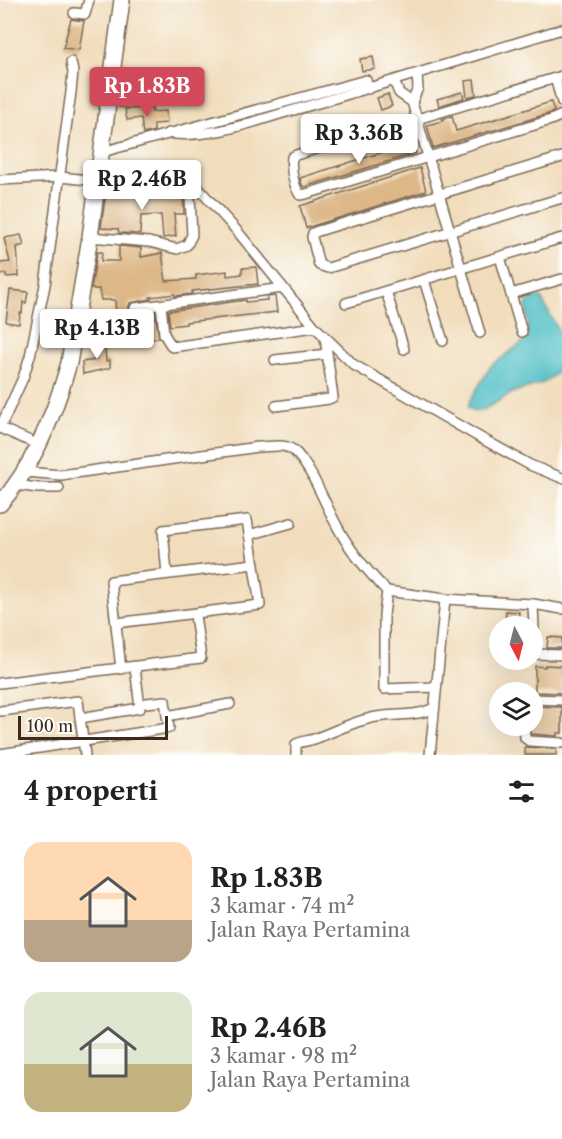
<!DOCTYPE html>
<html lang="id">
<head>
<meta charset="utf-8">
<style>
  :root { --surface:#fff; --page:#f6f6f6; --text:#202124; --muted:#757577; --accent:#d1495b }
  body { margin:0; font-family:"Libre Caslon Text",serif; background:var(--page); color:var(--text); height:100vh; display:flex; flex-direction:column; font-size:22px; white-space:nowrap }
  * { box-sizing:border-box; margin:0 }
  p { font-size:20px; color:var(--muted) }
  .icon { flex:none; width:33px; height:33px; fill:none; stroke:currentColor; stroke-width:2; stroke-linecap:round; stroke-linejoin:round }
  .map { position:relative; height:755px; overflow:hidden }
  .sheet { display:flex; flex-direction:column; background:var(--surface); flex:1 }
  .sheet>* { flex:none }
  .needle { width:39px; rotate:173deg }
  .controls { position:absolute; left:489px; top:616px; display:grid; gap:12px }
  .controls a { display:grid; place-items:center; width:54px; height:54px; border-radius:50%; background:var(--surface); box-shadow:0 6px 24px #0002; font-size:30px }
  .scale { position:absolute; left:18px; bottom:15px; width:150px; box-sizing:border-box; padding-left:6px; border:3px solid #3b2a1e; border-top:0; font-size:16px; line-height:21px; white-space:nowrap; color:#3b2a1e; -webkit-text-stroke:4px #fdfcf7; paint-order:stroke }
  .price { position:absolute; translate:-50% -51px; padding:0 14px; border-radius:6px; background:#fff; color:#222; font-size:20px; line-height:39px; filter:drop-shadow(0 2px 3px #0008) }
  .price::after { content:''; position:absolute; left:50%; top:36px; width:18px; height:14px; margin-left:-9px; background:inherit; clip-path:polygon(0 0,100% 0,50% 100%) }
  .price.active { background:var(--accent); color:#fff }
  ul { padding:0; list-style:none }
  li { display:flex; align-items:center; gap:18px; height:150px; padding:0 24px }
  li span { display:grid; place-items:center; flex:none; width:168px; height:120px; border-radius:18px; color:#555 }
  li>.icon { margin-inline-start:auto }
  span .icon { width:72px; height:72px; fill:#fffc; stroke-width:1 }
  li b { font-size:26px }
  h2 { display:flex; justify-content:space-between; align-items:center; height:72px; padding:0 24px; font-size:26px }
  .map>svg:first-child { display:block }
</style>
</head>
<body>
<div class="map">
<svg width="562" height="755" viewBox="0 0 562 755">
  <rect width="100%" height="100%" fill="#fdfcf7"/>
  <filter id="ink" filterUnits="userSpaceOnUse"><feTurbulence type="fractalNoise" baseFrequency=".0167" numOctaves="2"/><feDisplacementMap in="SourceGraphic" scale="12" xChannelSelector="R" yChannelSelector="G"/><feConvolveMatrix kernelMatrix="1 2 1 2 8 2 1 2 1" color-interpolation-filters="sRGB"/></filter>
  <filter id="wash" filterUnits="userSpaceOnUse"><feTurbulence type="fractalNoise" baseFrequency=".008" numOctaves="4" result="noise"/><feDisplacementMap in="SourceGraphic" scale="24" xChannelSelector="R" yChannelSelector="G"/><feGaussianBlur stdDeviation="1.35" result="paint"/><feColorMatrix in="noise" values="0 0 0 0 0 0 0 0 0 0 0 0 0 0 0 0 0 1.4 0 .05"/><feComposite in="paint" operator="in"/></filter>
  <g filter="url(#wash)">
    <rect width="100%" height="100%" fill="#f1ddbc"/>
    <path fill="#51c0c7" stroke="#467572" stroke-width="1.5" d="M531,298H541L562,337V369L543,383L514,392L483,410L474,412L468,407L470,400L491,366L527,339L528,324L526,305Z"/>
    <g id="blocks">
      <g fill="#ddb788">
        <path d="M71,19L84,21L79,50L63,48Z"/>
        <path d="M373,57L375,69L362,71L360,59Z"/>
        <path d="M474,80L476,95L467,97L465,81Z"/>
        <path d="M462,92L464,98L439,106L437,99Z"/>
        <path d="M388,94L392,106L381,110L377,98Z"/>
        <path d="M131,95L132,106L119,107V96Z"/>
        <path d="M551,102L554,111L551,113L433,148L427,125L443,121L442,119L452,116L456,131Z"/>
        <path d="M152,108V112L166,111L167,123L154,124V131L143,134L141,118L127,120L125,109Z"/>
        <path d="M412,143L416,153L304,187L302,185L300,178Z"/>
        <path d="M420,168L426,191L306,228L300,206Z"/>
        <path d="M106,192L128,195L183,192L184,214H174L176,236L163,238L161,215L141,216L140,234L119,233L118,229L101,228Z"/>
        <path d="M21,235L24,245L17,247L19,276L6,277V274L0,275V263L10,262L4,238Z"/>
        <path d="M119,246L141,248V257L162,253L166,281L196,279V275L227,271V276L242,274V268L256,267L258,284L192,291V294L175,296V294L150,297L151,299L130,303L128,309L133,314L155,312L159,338L141,341L139,331L101,333V323L85,324L87,315L100,314V319L116,318L115,300H101L99,289H91L97,252H102L101,261H119Z"/>
        <path d="M10,290L28,292L26,303L23,302L22,313H20L19,324L6,322Z"/>
        <path d="M275,296L277,312L186,322V324L170,326L168,311L246,300V302L267,300V297Z"/>
        <path d="M104,340L106,361L110,360V368L83,374L82,362L96,360L94,341Z"/>
        <path d="M506,611L519,612L518,627H505Z"/>
        <path d="M548,637L562,638V648H547Z"/>
        <path d="M545,665L562,666V693L535,692V666L545,667Z"/>
        <path d="M532,706L562,707V733H557V736L531,734Z"/>
        <path d="M525,747L556,749V755H525Z"/>
      </g>
    </g>
  </g>
  <g filter="url(#ink)">
    <use href="#blocks" fill-opacity="0" stroke="#7b6955" stroke-width="1.5"/>
    <g fill="none" stroke-linecap="round" stroke-linejoin="round">
      <g stroke="#7b6955" stroke-width="12">
        <g id="street">
          <path d="M74,13L85,14L89,0"/>
          <path d="M562,76L296,155L292,157C290,168 294,187 300,195L306,194L551,120L562,115"/>
          <path d="M555,78L562,102"/>
          <path d="M394,81L399,93L412,102L480,333"/>
          <path d="M412,102L418,88L417,74"/>
          <path d="M169,133C208,140 257,120 294,110C384,84 473,56 562,29"/>
          <path d="M102,152L366,80L368,89"/>
          <path d="M562,157L318,231L313,233L312,237L319,265L328,268L562,198"/>
          <path d="M99,171L167,174L189,178L238,232L315,327L354,365L479,437L530,465L562,478"/>
          <path d="M0,180L60,177L98,181"/>
          <path d="M90,237L149,242L177,249L187,245L192,235L189,178"/>
          <path d="M500,257L522,332"/>
          <path d="M424,280L443,341"/>
          <path d="M386,291L404,349"/>
          <path d="M511,294L562,279"/>
          <path d="M346,303L562,238"/>
          <path d="M161,305L164,334L172,347L315,327"/>
          <path d="M135,308L283,288"/>
          <path d="M275,360L327,354"/>
          <path d="M276,406L329,399L333,397L325,338"/>
          <path d="M0,428L23,378L30,356L45,285L71,92L73,72L71,62"/>
          <path d="M0,428L39,445"/>
          <path d="M25,472L61,475L258,447C269,447 284,443 293,450C310,464 326,506 337,526C350,551 367,571 387,591"/>
          <path d="M16,485L38,488H59"/>
          <path d="M249,535L291,523"/>
          <path d="M562,609L533,604L535,654L562,655"/>
          <path d="M116,623L260,605L247,520L163,530L167,574"/>
          <path d="M121,669L111,581L254,564"/>
          <path d="M0,683L201,658L195,615"/>
          <path d="M436,687L384,689V615L387,591L445,599L533,604"/>
          <path d="M532,699L562,700"/>
          <path d="M1,711L78,701L85,755"/>
          <path d="M167,716L230,704"/>
          <path d="M80,718L140,708L135,667"/>
          <path d="M524,726L525,738L529,741L562,743"/>
          <path d="M0,754L169,728L165,701L146,703"/>
          <path d="M296,755V744C302,741 308,741 314,739C336,731 360,718 384,716C401,714 419,716 434,708"/>
          <path d="M430,755L445,599"/>
        </g>
      </g>
      <g stroke="#7b6955" stroke-width="18">
        <path id="primary" d="M0,504C35,465 55,413 69,363L90,237L122,0"/>
      </g>
      <use href="#street" stroke="#fff" stroke-width="9"/>
      <use href="#primary" stroke="#fff" stroke-width="15"/>
    </g>
  </g>
</svg>
<div class="controls">
<a><svg class="needle" viewBox="-14 -14 28 28"><path d="M0-13l5 13h-10z" fill="#e53935"/><path d="M0 13l5-13h-10z" fill="#757577"/></svg></a>
<a><svg class="icon" aria-label="layers" viewBox="0 0 24 24"><path d="M12 4l9 5-9 5-9-5zM3 14l9 5 9-5"/></svg></a>
</div>
<div class="scale">100 m</div>
<b class="price active" style="left:147px;top:118px">Rp 1.83B</b>
<b class="price" style="left:359px;top:165px">Rp 3.36B</b>
<b class="price" style="left:142px;top:211px">Rp 2.46B</b>
<b class="price" style="left:97px;top:360px">Rp 4.13B</b>
</div>
<section class="sheet">
<h2>4 properti<svg class="icon" aria-label="filters" viewBox="0 0 24 24"><path d="M4 7h16M4 17h16"/><circle cx="9" cy="7" r="2"/><circle cx="15" cy="17" r="2"/></svg></h2>
<ul>
<li><span style="background:linear-gradient(#ffd9b3 65%,#b9a48a 0)"><svg class="icon" aria-label="home" viewBox="0 0 24 24"><path d="M3 11l9-7 9 7M6 9v11h12V9"/></svg></span><div><b>Rp 1.83B</b><p>3 kamar · 74 m²</p><p>Jalan Raya Pertamina</p></div></li>
<li><span style="background:linear-gradient(#dfe7d0 60%,#c2b280 0)"><svg class="icon" aria-label="home" viewBox="0 0 24 24"><path d="M3 11l9-7 9 7M6 9v11h12V9"/></svg></span><div><b>Rp 2.46B</b><p>3 kamar · 98 m²</p><p>Jalan Raya Pertamina</p></div></li>
</ul>
</section>
</body>
</html>
